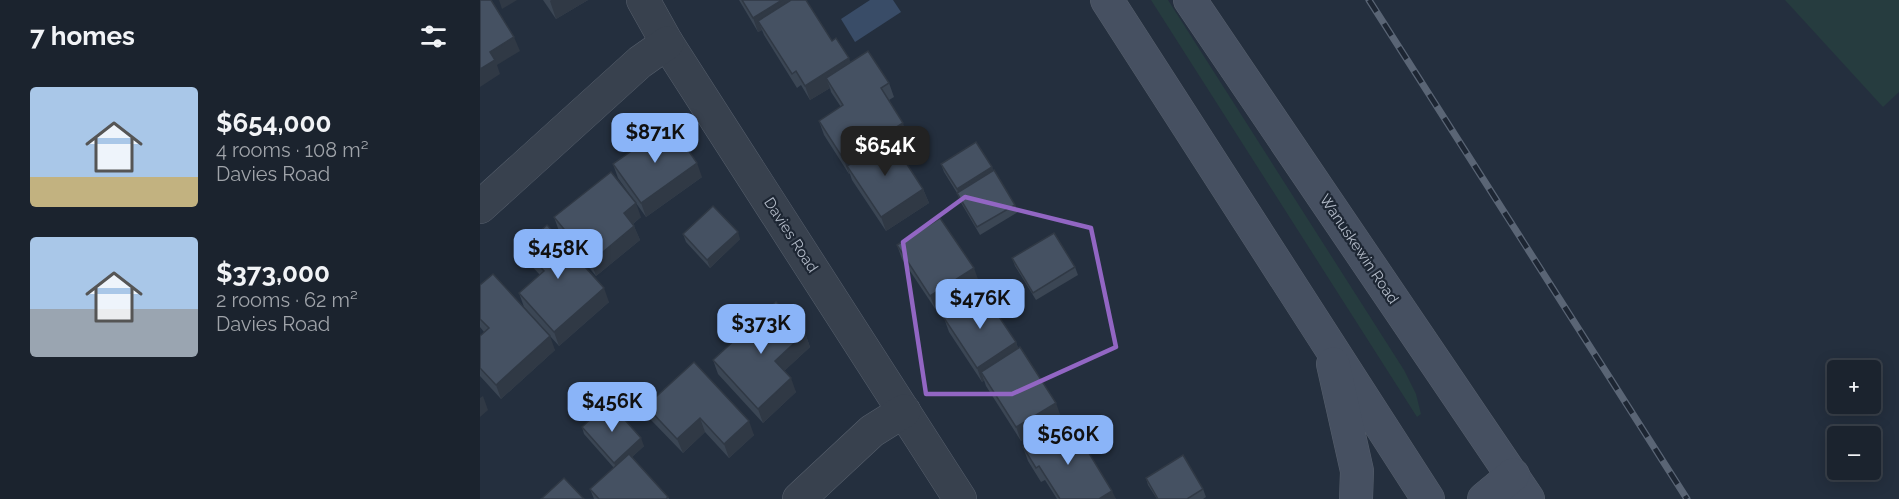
<!DOCTYPE html>
<html lang="en">
<head>
<meta charset="utf-8">
<style>
  :root { --surface:#1b232e; --page:#282f3a; --text:#f1f3f6; --muted:#a0a4aa; --line:#39404a; --accent:#8ab4f8 }
  body { margin:0; font-family:Raleway,sans-serif; background:var(--page); color:var(--text); height:100vh; display:flex; flex-direction:column; font-size:22px; white-space:nowrap }
  * { box-sizing:border-box; margin:0 }
  p { font-size:20px; color:var(--muted) }
  .icon { flex:none; width:33px; height:33px; fill:none; stroke:currentColor; stroke-width:2; stroke-linecap:round; stroke-linejoin:round }
  .map { position:relative; flex:1; overflow:hidden }
  .details { display:flex; flex-direction:column; background:var(--surface); width:480px }
  .details>* { flex:none }
  .fabs { position:absolute; left:1347px; top:360px; display:grid; gap:12px }
  .fabs a { display:grid; place-items:center; width:54px; height:54px; border-radius:6px; background:var(--surface); box-shadow:0 3px 15px #0003,0 0 0 2px var(--line); font-size:30px }
  .price { position:absolute; translate:-50% -51px; padding:0 14px; border-radius:12px; background:var(--accent); color:#111; font-size:20px; line-height:39px; filter:drop-shadow(0 2px 3px #0008) }
  .price::after { content:''; position:absolute; left:50%; top:36px; width:18px; height:14px; margin-left:-9px; background:inherit; clip-path:polygon(0 0,100% 0,50% 100%) }
  .price.current { background:#222; color:#fff }
  ul { padding:0; list-style:none }
  li { display:flex; align-items:center; gap:18px; height:150px; padding:0 30px }
  li span { display:grid; place-items:center; flex:none; width:168px; height:120px; border-radius:6px; color:#555 }
  li>.icon { margin-inline-start:auto }
  span .icon { width:72px; height:72px; fill:#fffc; stroke-width:1 }
  li b { font-size:26px }
  h2 { display:flex; justify-content:space-between; align-items:center; height:72px; padding:0 30px; font-size:26px }
  main { display:flex; flex:1; min-height:0 }
  .map>svg:first-child { display:block }
</style>
</head>
<body>
<main>
<section class="details">
<h2>7 homes<svg class="icon" aria-label="filters" viewBox="0 0 24 24"><path d="M4 7h16M4 17h16"/><circle cx="9" cy="7" r="2"/><circle cx="15" cy="17" r="2"/></svg></h2>
<ul>
<li><span style="background:linear-gradient(#a9c7e8 75%,#c2b280 0)"><svg class="icon" aria-label="home" viewBox="0 0 24 24"><path d="M3 11l9-7 9 7M6 9v11h12V9"/></svg></span><div><b>$654,000</b><p>4 rooms · 108 m²</p><p>Davies Road</p></div></li>
<li><span style="background:linear-gradient(#a9c7e8 60%,#9aa5b1 0)"><svg class="icon" aria-label="home" viewBox="0 0 24 24"><path d="M3 11l9-7 9 7M6 9v11h12V9"/></svg></span><div><b>$373,000</b><p>2 rooms · 62 m²</p><p>Davies Road</p></div></li>
</ul>
</section>
<div class="map">
<svg width="1419" height="499" viewBox="0 0 1419 499">
  <rect width="100%" height="100%" fill="#242f3e"/>
  <g fill="#263c3f">
    <path d="M671,0H688L924,370L936,394L941,414L937,417Z"/>
    <path d="M1305,0H1419V92L1403,107Z"/>
  </g>
  <path fill="#394c67" d="M390,0H413L421,12L375,42L361,19Z"/>
  <g fill="none" stroke-linecap="round" stroke-linejoin="round">
    <g stroke="#565f6c" stroke-width="34">
      <g id="street">
        <path d="M163,0L187,43L480,499"/>
        <path d="M0,207L160,62L187,43"/>
        <path d="M319,499L392,431L424,411"/>
      </g>
    </g>
    <g stroke="#565f6c" stroke-width="34">
      <g id="secondary">
        <path d="M627,0L948,499"/>
        <path d="M710,0L1048,499"/>
        <path d="M853,364L877,471L876,499"/>
        <path d="M1004,499L1033,475"/>
      </g>
    </g>
    <use href="#street" stroke="#38414e" stroke-width="33"/>
    <use href="#secondary" stroke="#465061" stroke-width="33"/>
    <g stroke="#5a6575" stroke-width="7">
      <path id="rail" d="M889,0L1207,499"/>
    </g>
    <use href="#rail" stroke="#1d2633" stroke-width="4.5" stroke-dasharray="14" stroke-linecap="butt"/>
  </g>
  <g fill="#3b4654">
    <path d="M63,0H108L76,19Z"/>
    <path d="M259,0H326L352,41L370,63L409,83L414,97L409,100L428,137L415,145L443,189L449,203L406,231L372,180L370,174H369L344,135L339,121L361,107L351,92L350,88L330,100L321,85L317,88L284,35L282,30L278,32Z"/>
    <path d="M133,164L222,177L166,217L138,178Z"/>
    <path d="M461,164L512,167L513,171L535,205L538,212L500,235L480,201L477,193L464,172Z"/>
    <path d="M74,217H161L153,224L160,240L116,276L79,231Z"/>
    <path d="M203,234L260,239L230,268L206,242Z"/>
    <path d="M417,245L499,282L456,310L422,259Z"/>
    <path d="M42,247L129,302L79,346L44,307L39,293L60,275L47,261Z"/>
    <path d="M532,258L595,267L598,275L556,300L535,266Z"/>
    <path d="M0,285L75,350L21,399L0,376V336L4,332L0,327Z"/>
    <path d="M464,318L536,342L538,348L581,417L541,441L506,386L504,380L502,382L469,332Z"/>
    <path d="M325,333L330,347L304,371L316,392L283,423L238,374L233,360Z"/>
    <path d="M214,362L274,435L249,458L225,432L203,453L171,420L166,406Z"/>
    <path d="M102,427L164,446L152,457L188,497L189,499H114L110,489L134,468L104,434Z"/>
    <path d="M588,442L636,499H577L565,480L561,482L548,461L543,447Z"/>
    <path d="M666,478L723,489L726,497L723,499H677L668,485Z"/>
  </g>
  <g fill="#303945">
    <path d="M19,0H37L22,9Z"/>
    <path d="M71,0H108L76,19L70,1Z"/>
    <path d="M302,0H316L278,21L282,30L278,32L273,18Z"/>
    <path d="M34,37L40,51L17,65L20,74L0,87V69L10,52Z"/>
    <path d="M369,58L374,72L346,78L350,88L330,100L325,86Z"/>
    <path d="M423,123L428,137L372,173L367,166L370,174H369L364,160Z"/>
    <path d="M217,163L222,177L166,217L161,203Z"/>
    <path d="M512,167L514,175L479,197L477,189Z"/>
    <path d="M443,189L449,203L406,231L401,217Z"/>
    <path d="M156,203L161,217L149,227L144,213Z"/>
    <path d="M154,226L160,240L116,276L111,262Z"/>
    <path d="M258,232L260,239L230,268L227,260Z"/>
    <path d="M494,268L499,282L456,310L450,296Z"/>
    <path d="M124,288L129,302L79,346L74,332Z"/>
    <path d="M325,333L330,347L300,375L295,361Z"/>
    <path d="M70,336L75,350L21,399L16,385Z"/>
    <path d="M536,342L541,356L501,372L504,380L502,382L497,368Z"/>
    <path d="M311,378L316,392L283,423L278,409Z"/>
    <path d="M3,396L8,410L0,417V398Z"/>
    <path d="M576,403L581,417L541,441L536,427Z"/>
    <path d="M220,418L225,432L203,453L197,439Z"/>
    <path d="M269,421L274,435L249,458L244,444Z"/>
    <path d="M161,438L164,446L137,471L134,463Z"/>
    <path d="M632,491L636,499H619Z"/>
  </g>
  <g fill="#455162" stroke="#303945" stroke-width="1.5">
    <path d="M0,0H11L34,37L10,52L15,60L0,69Z"/>
    <path d="M262,0H302L273,18Z"/>
    <path d="M311,0H326L352,41L356,38L369,58L325,86L316,71L312,74L278,21Z"/>
    <path d="M388,51L409,83L401,88L423,123L364,160L339,121L363,105L346,78Z"/>
    <path d="M190,124L217,163L161,203L133,164Z"/>
    <path d="M410,138L443,189L401,217L367,166Z"/>
    <path d="M496,142L512,167L477,189L461,164Z"/>
    <path d="M514,170L535,205L497,227L477,193Z"/>
    <path d="M131,172L156,203L144,213L154,226L111,262L74,217Z"/>
    <path d="M233,206L258,232L227,260L203,234Z"/>
    <path d="M460,218L494,268L450,296L417,245Z"/>
    <path d="M67,225L124,288L74,332L39,293L64,271L42,247Z"/>
    <path d="M574,233L595,267L553,293L532,258Z"/>
    <path d="M13,274L70,336L16,385L0,368V336L9,328L0,319V285Z"/>
    <path d="M503,293L536,342L497,368L464,318Z"/>
    <path d="M296,302L325,333L295,361L311,378L278,409L233,360Z"/>
    <path d="M540,347L576,403L536,427L501,372Z"/>
    <path d="M214,362L269,421L244,444L220,418L197,439L166,406Z"/>
    <path d="M129,402L161,438L134,463L102,427Z"/>
    <path d="M578,426L588,442L598,435L632,491L619,499H580L559,466L556,468L543,447Z"/>
    <path d="M149,454L188,497L186,499H119L110,489Z"/>
    <path d="M703,455L723,489L707,499H678L666,478Z"/>
    <path d="M84,478L104,499H61Z"/>
  </g>
  <path fill="none" stroke="#9266c3" stroke-width="4.5" stroke-linejoin="round" d="M485,197L611,228L636,347L532,394H446L423,242Z"/>
  <g text-anchor="middle" stroke-width="4.5" stroke-linejoin="round" paint-order="stroke">
    <g font-size="15" fill="#b4bcc9" stroke="#1d2633">
      <text transform="translate(311 235) rotate(57)" y="5">Davies Road</text>
      <text transform="translate(879 249) rotate(56)" y="5">Wanuskewin Road</text>
    </g>
  </g>
</svg>
<div class="fabs">
<a>+</a>
<a>−</a>
</div>
<b class="price" style="left:175px;top:164px">$871K</b>
<b class="price current" style="left:405px;top:177px">$654K</b>
<b class="price" style="left:78px;top:280px">$458K</b>
<b class="price" style="left:500px;top:330px">$476K</b>
<b class="price" style="left:281px;top:355px">$373K</b>
<b class="price" style="left:132px;top:433px">$456K</b>
<b class="price" style="left:588px;top:466px">$560K</b>
</div>
</main>
</body>
</html>
